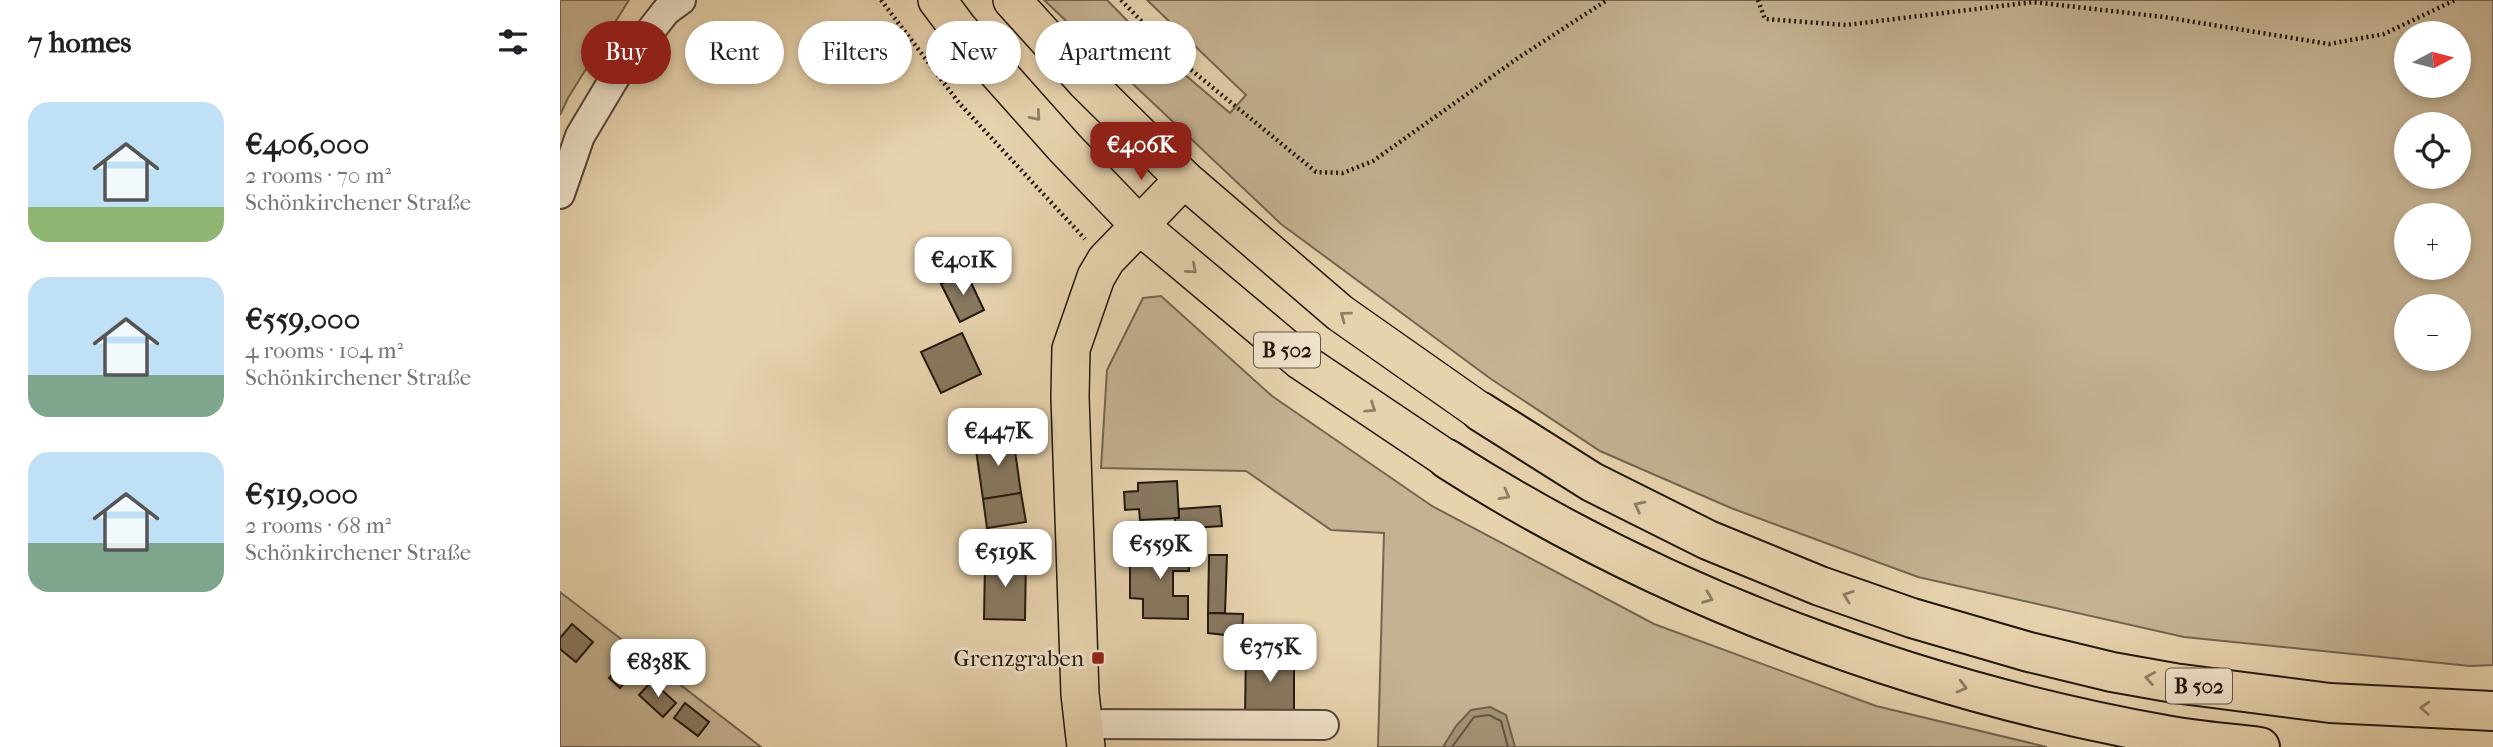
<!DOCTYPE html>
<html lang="en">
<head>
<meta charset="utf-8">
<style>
  :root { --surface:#fff; --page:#f6f6f6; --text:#202124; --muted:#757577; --accent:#8f2418 }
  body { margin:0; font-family:"IM FELL French Canon",serif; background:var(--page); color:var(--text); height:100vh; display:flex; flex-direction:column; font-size:26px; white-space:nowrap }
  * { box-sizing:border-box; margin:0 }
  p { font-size:23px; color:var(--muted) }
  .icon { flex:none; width:38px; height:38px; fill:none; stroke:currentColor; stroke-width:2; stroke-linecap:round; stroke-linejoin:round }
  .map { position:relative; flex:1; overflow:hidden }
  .side { display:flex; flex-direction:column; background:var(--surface); width:560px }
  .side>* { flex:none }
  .banner { position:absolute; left:21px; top:21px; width:665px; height:63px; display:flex; gap:14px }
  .needle { width:46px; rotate:83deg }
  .controls { position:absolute; left:1834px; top:21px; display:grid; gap:14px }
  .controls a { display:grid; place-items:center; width:77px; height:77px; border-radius:50%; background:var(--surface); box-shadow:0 4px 10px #0003; font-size:35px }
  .price { position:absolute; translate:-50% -60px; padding:0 16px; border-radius:14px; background:#fff; color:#222; font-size:23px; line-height:46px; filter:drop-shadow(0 2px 4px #0008) }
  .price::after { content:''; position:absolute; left:50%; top:42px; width:21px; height:16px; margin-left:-10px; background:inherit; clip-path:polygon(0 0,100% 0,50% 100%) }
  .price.current { background:var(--accent); color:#fff }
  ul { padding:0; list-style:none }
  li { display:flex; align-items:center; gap:21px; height:175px; padding:0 28px }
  li span { display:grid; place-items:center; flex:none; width:196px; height:140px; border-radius:21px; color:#555 }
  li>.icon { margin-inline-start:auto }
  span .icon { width:84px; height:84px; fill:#fffc; stroke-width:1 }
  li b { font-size:30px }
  h2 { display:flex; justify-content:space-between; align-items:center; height:84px; padding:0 28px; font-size:30px }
  .chip { padding:0 24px; border-radius:32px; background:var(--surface); box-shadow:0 4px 10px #0003; font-size:24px; line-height:63px }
  .chip.current { background:var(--accent); color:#fff }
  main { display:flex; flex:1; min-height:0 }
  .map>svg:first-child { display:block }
</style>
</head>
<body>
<main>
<section class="side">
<h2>7 homes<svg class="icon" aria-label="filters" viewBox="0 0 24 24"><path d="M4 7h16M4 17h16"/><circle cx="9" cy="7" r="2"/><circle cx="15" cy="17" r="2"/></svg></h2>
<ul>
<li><span style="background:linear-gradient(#bfe0f5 75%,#8fb573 0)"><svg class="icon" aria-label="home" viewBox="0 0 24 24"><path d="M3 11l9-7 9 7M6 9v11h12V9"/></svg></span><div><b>€406,000</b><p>2 rooms · 70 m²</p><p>Schönkirchener Straße</p></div></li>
<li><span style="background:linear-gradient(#bfe0f5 70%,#7fa58c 0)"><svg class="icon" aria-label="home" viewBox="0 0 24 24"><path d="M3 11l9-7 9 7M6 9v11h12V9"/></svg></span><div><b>€559,000</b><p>4 rooms · 104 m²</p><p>Schönkirchener Straße</p></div></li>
<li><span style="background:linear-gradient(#bfe0f5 65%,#7fa58c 0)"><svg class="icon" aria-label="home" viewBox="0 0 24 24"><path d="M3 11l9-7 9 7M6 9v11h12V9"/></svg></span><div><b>€519,000</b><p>2 rooms · 68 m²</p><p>Schönkirchener Straße</p></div></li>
</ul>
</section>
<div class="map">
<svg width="1933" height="747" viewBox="0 0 1933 747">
  <rect width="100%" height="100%" fill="#e6d2ad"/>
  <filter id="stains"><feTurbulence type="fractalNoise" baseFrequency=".00286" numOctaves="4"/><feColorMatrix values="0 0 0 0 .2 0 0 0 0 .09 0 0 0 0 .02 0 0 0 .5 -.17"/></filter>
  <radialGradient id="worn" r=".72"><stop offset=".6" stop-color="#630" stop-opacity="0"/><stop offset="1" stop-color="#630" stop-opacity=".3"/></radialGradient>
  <g fill="#c5b292" stroke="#746550" stroke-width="2" fill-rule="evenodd">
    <path d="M0,0H69L8,98L0,115Z"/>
    <path d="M484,0H547L597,51L670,113L686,95L587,0H1933V665L1910,666L1624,637L1358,577L1171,508L1040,451L931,379L721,224ZM1846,33H1899V86H1846ZM1846,124H1899V177H1846ZM1899,215V268H1846V215ZM1899,306V359H1846V306Z"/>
    <path d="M601,296L712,396L872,506L1094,624L1316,706L1487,747H818L824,533L771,530L686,471L541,468L547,370L583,298Z"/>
    <path d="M0,592L201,747H0Z"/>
  </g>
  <path fill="#a49377" stroke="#70624d" stroke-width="2" d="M930,707L946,715L955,747H883L896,726L911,710Z"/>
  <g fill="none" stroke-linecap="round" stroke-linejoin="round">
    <path stroke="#645642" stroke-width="2" d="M892,747L914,717L929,715L941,721L948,747"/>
  </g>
  <g fill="#887961" stroke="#23180e" stroke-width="2">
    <path d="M406,272L424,310L400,322L381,284Z"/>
    <path d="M402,333L421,374L381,393L361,352Z"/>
    <path d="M453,437L461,493L423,499L415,443Z"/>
    <path d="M617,481L619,518L580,520L579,509L565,510L564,492L578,491V483Z"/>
    <path d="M461,493L466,522L427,528L423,499Z"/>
    <path d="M660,506L662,526L616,529L615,518H619V509Z"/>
    <path d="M583,545H629V571H613V596H628V619L583,618V599L570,598V565H583Z"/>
    <path d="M649,555H667L665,613H648Z"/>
    <path d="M466,557L465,620L424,619L425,562Z"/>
    <path d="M648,613L683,614L682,637L648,633Z"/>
    <path d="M12,624L33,642L16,662L0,649V638Z"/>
    <path d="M686,649H734V719L685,718Z"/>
    <path d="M61,665L71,675L60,688L49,678Z"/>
    <path d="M92,681L116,703L103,717L79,695Z"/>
    <path d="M125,703L149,722L138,736L114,718Z"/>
  </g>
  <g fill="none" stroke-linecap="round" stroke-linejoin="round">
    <g stroke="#544636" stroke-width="32">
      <g id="minor">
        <path d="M0,194L20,136L57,74L106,11L121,0"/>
        <path d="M523,724L764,725"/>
      </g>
    </g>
    <g stroke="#23180e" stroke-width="40">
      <g id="major">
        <path d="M377,0L398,28L505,148L579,225L741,361L887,459"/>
        <path d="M452,0L526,82L624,179L780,313L921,412"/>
        <path d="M526,747L520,694L510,397L511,349L536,277L546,260L624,179"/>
      </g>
    </g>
    <g stroke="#23180e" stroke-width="42">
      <g id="highway">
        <path d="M921,412L1032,482L1148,540L1260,586L1352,618L1469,652L1552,672L1614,683L1770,703L1933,711"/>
        <path d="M887,459C1101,596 1355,690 1605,735C1636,741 1668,743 1700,747"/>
      </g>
    </g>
    <g stroke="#23180e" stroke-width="4.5" stroke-dasharray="2 3.5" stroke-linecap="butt">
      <path d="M321,0L399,103L525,239"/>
      <path d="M561,0L619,60L756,172L783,173L813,161L958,58L1047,0"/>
      <path d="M1198,0L1205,19L1286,25L1473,2L1604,17L1769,44L1824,34L1895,0"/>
    </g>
    <use href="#minor" stroke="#efe2ca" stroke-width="28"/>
    <use href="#major" stroke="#e6d2ad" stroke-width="37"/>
    <use href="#highway" stroke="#e6d2ad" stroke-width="38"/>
  </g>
  <defs><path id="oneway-chevron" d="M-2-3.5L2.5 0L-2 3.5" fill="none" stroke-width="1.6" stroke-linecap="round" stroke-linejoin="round" transform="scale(1.75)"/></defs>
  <g stroke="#8e7e65">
    <use href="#oneway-chevron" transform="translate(476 116) rotate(49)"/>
    <use href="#oneway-chevron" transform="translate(632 269) rotate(40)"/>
    <use href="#oneway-chevron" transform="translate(785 316) rotate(-143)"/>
    <use href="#oneway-chevron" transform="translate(811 408) rotate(34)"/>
    <use href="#oneway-chevron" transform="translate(945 495) rotate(29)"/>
    <use href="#oneway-chevron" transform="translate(1079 506) rotate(-153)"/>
    <use href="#oneway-chevron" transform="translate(1288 596) rotate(-160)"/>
    <use href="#oneway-chevron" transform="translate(1148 598) rotate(21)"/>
    <use href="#oneway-chevron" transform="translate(1590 678) rotate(-170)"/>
    <use href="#oneway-chevron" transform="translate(1402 687) rotate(15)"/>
    <use href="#oneway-chevron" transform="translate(1865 708) rotate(-177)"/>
  </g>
  <rect fill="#8f2418" stroke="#efe2ca" stroke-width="2.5" x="531" y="651" width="14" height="14" rx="3.5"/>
  <g text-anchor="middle" stroke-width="6" stroke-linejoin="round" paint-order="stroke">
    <g fill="#efe2ca" stroke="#605546" stroke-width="2">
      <rect x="694" y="332.5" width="66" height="35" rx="5"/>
      <rect x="1606" y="668.5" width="66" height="35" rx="5"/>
    </g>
    <g font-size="21" font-weight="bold" fill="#23180e">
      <text x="727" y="357">B 502</text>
      <text x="1639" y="693">B 502</text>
    </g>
    <g font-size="23" fill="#23180e" stroke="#efe2ca" text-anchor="end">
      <text x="524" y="666">Grenzgraben</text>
    </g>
  </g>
  <rect width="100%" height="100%" filter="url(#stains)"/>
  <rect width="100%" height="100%" fill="url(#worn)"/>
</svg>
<div class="controls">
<a><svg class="needle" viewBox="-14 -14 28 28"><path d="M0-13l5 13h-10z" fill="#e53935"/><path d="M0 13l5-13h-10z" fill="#757577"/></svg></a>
<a><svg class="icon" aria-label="locate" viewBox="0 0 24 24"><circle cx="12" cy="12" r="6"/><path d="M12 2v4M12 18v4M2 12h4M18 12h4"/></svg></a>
<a>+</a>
<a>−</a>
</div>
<b class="price current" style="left:581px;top:182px">€406K</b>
<b class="price" style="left:403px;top:297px">€401K</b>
<b class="price" style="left:438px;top:468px">€447K</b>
<b class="price" style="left:600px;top:581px">€559K</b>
<b class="price" style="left:445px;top:589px">€519K</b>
<b class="price" style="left:710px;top:684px">€375K</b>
<b class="price" style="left:98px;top:699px">€838K</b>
<div class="banner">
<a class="chip current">Buy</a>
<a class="chip">Rent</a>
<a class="chip">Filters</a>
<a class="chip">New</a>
<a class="chip">Apartment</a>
</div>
</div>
</main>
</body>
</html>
